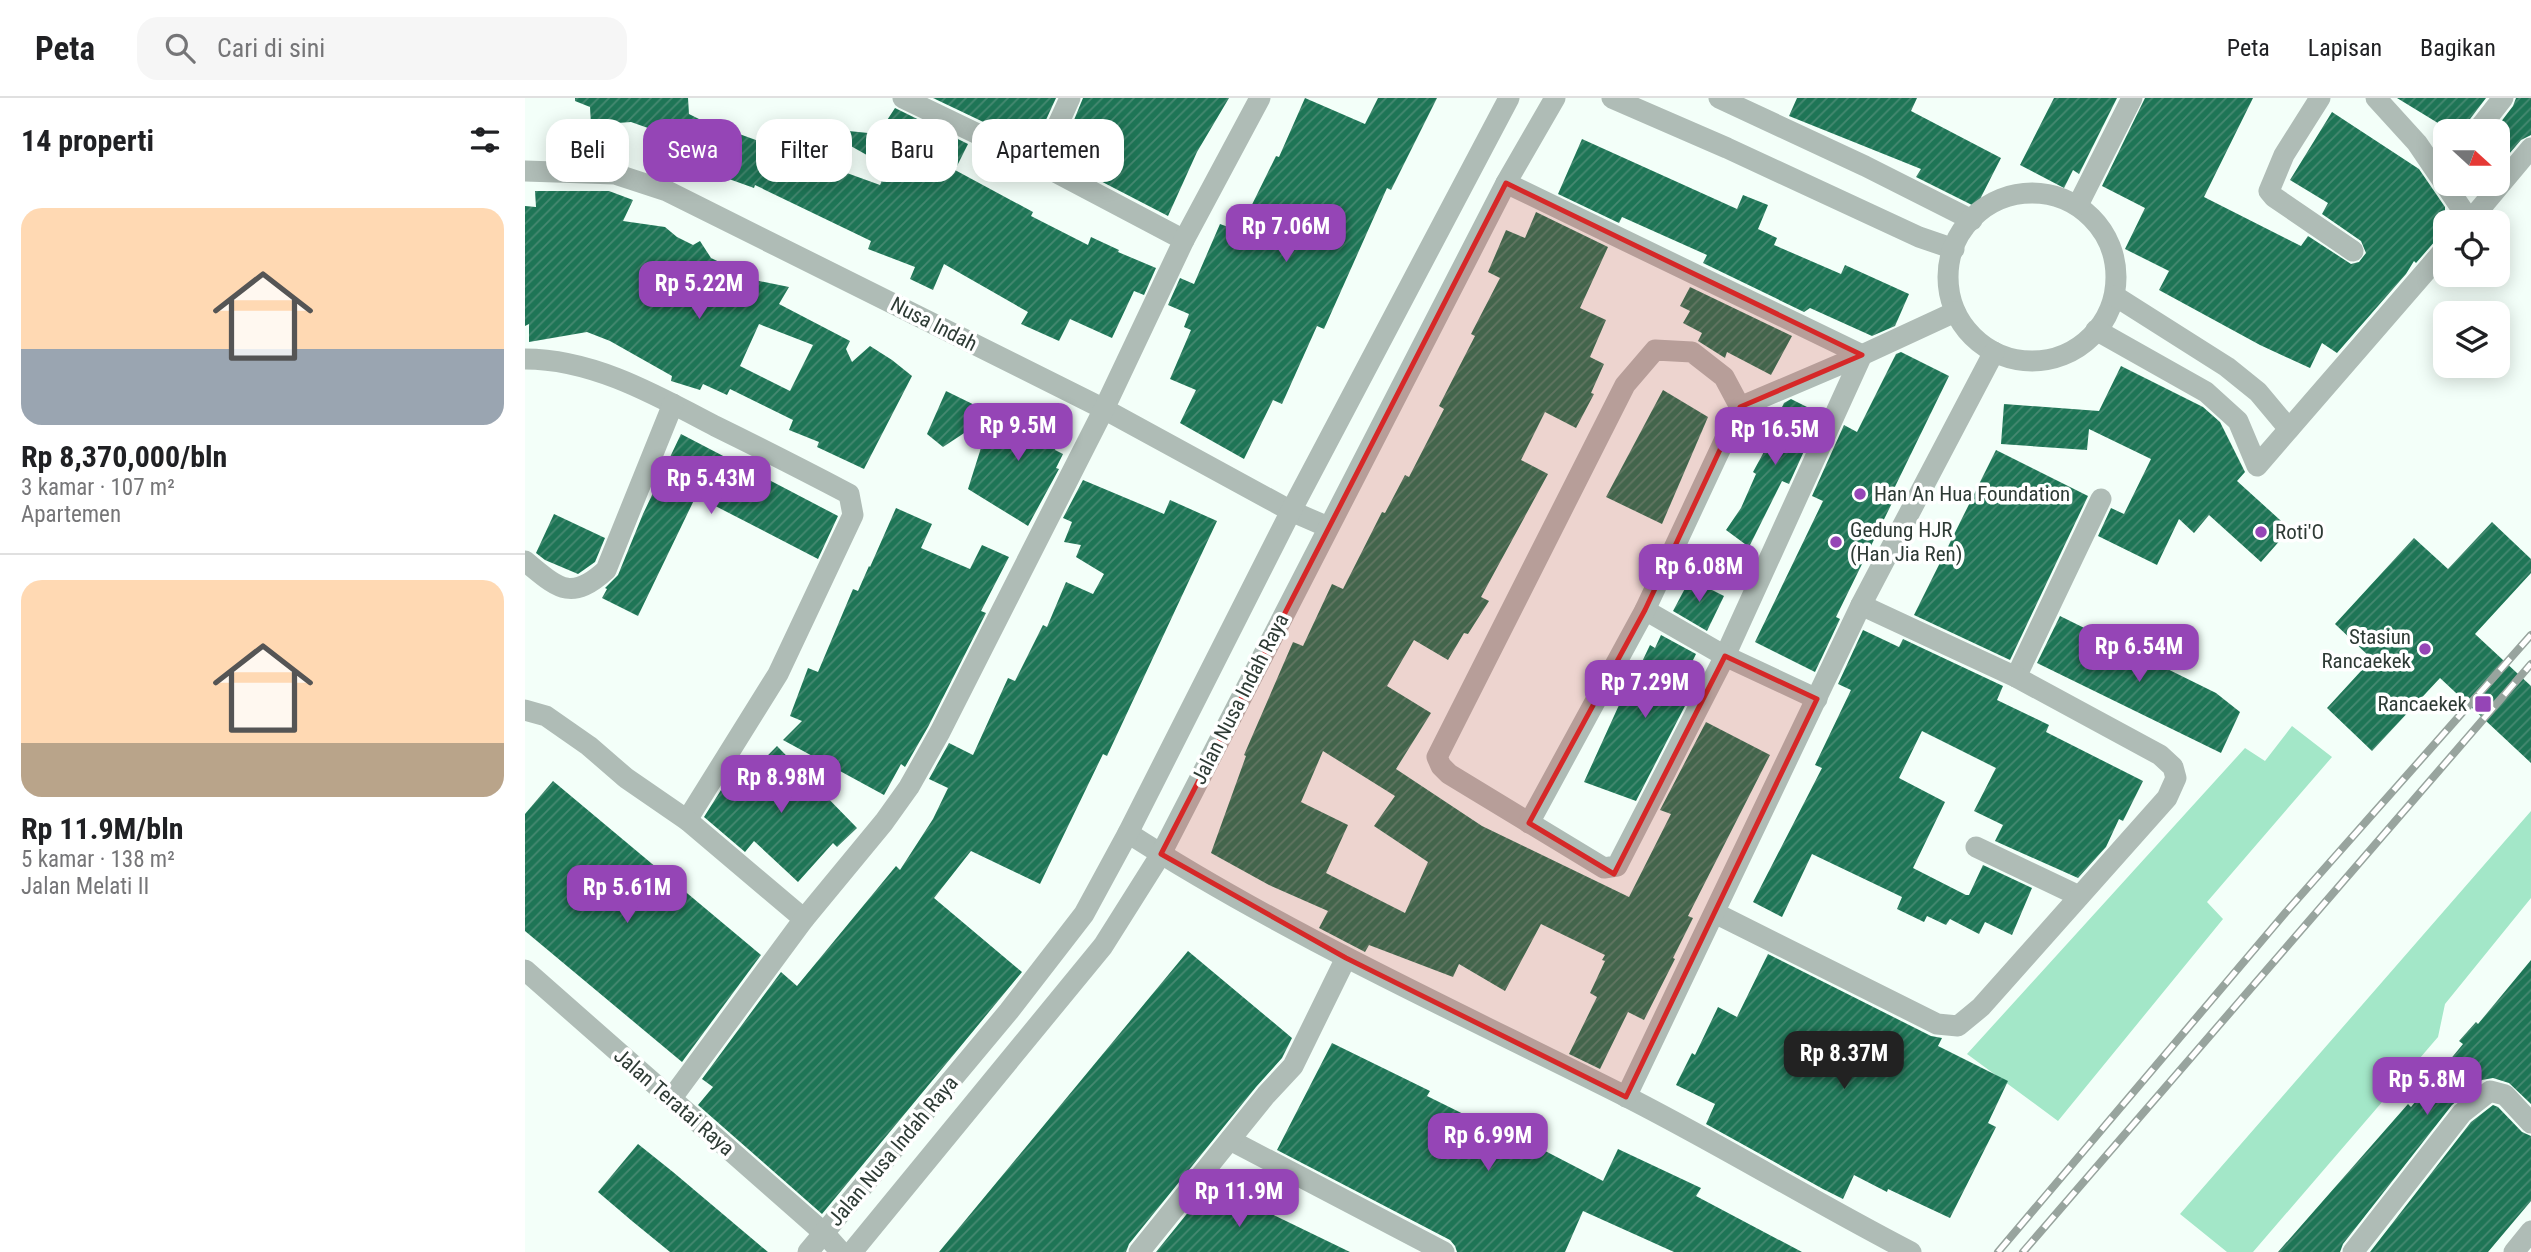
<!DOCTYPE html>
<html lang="id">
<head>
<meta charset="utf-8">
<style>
  :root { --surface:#fff; --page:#f6f6f6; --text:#202124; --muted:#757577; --line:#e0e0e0; --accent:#9545b6 }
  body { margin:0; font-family:"Roboto Condensed",sans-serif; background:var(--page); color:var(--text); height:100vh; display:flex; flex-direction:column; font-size:26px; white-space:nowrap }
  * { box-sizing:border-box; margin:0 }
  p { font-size:23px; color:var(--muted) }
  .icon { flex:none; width:38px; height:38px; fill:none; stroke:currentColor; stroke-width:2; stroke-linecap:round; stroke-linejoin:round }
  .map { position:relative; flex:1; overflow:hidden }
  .sheet { display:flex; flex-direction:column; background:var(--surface); width:525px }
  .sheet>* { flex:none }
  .banner { position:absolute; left:21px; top:21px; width:665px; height:63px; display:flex; gap:14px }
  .needle { width:46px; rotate:111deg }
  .fabs { position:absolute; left:1908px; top:21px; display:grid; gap:14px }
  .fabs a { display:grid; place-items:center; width:77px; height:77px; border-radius:14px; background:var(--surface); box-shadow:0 4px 18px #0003; font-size:35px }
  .price { position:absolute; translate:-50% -60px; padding:0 16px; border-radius:14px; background:var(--accent); color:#fff; font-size:23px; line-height:46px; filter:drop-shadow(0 2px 4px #0008) }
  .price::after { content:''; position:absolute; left:50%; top:42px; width:21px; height:16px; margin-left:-10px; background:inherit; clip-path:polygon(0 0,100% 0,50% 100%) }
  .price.active { background:#222; color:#fff }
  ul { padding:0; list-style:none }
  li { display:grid; align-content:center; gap:14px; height:371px; padding:0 21px }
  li+li { border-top:2px solid var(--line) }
  li span { display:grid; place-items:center; height:217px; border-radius:21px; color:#555 }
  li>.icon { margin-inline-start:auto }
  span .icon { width:126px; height:126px; fill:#fffc; stroke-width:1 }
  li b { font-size:30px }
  h2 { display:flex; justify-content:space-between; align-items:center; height:84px; padding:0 21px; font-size:30px }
  .tag { padding:0 24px; border-radius:21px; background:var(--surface); box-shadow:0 4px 18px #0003; font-size:24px; line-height:63px }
  .tag.active { background:var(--accent); color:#fff }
  header { display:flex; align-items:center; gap:42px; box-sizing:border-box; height:98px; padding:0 35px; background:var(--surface); border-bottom:2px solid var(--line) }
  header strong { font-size:33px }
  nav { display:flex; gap:38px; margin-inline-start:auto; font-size:24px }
  .search { width:490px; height:63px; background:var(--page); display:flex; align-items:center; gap:18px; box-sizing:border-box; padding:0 24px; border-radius:21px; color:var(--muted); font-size:26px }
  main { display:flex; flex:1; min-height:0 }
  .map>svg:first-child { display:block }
</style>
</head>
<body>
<header>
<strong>Peta</strong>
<div class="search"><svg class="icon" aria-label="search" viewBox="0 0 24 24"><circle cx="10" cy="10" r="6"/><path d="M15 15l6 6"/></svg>Cari di sini</div>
<nav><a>Peta</a><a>Lapisan</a><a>Bagikan</a></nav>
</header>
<main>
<section class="sheet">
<h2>14 properti<svg class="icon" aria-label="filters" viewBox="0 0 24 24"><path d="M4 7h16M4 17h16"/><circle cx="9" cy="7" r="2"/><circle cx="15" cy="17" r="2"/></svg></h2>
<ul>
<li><span style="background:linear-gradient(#ffd9b3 65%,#9aa5b1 0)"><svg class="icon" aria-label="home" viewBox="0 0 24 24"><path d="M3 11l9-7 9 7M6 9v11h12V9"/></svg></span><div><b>Rp 8,370,000/bln</b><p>3 kamar · 107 m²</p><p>Apartemen</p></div></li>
<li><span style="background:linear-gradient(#ffd9b3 75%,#b9a48a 0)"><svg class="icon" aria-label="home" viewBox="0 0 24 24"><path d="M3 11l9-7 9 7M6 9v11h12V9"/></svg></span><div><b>Rp 11.9M/bln</b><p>5 kamar · 138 m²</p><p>Jalan Melati II</p></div></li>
</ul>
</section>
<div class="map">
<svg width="2006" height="1154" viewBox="0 0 2006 1154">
  <defs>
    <pattern id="building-hatch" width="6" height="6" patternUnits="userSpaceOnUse" patternTransform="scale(1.75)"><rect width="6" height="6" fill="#1e7556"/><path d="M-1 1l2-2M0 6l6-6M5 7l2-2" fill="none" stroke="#468971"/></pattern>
  </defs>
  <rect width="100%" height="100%" fill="#f3fff9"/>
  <g fill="#a3e7c8">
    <path d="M1767,628L1807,659L1682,804L1698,821L1533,1023L1442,956L1720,650L1740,663Z"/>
    <path d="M2006,713V800L1920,906L1913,939L1728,1154H1702L1655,1116Z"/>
  </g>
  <g fill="url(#building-hatch)" fill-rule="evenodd">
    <path d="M50,0H163L164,16L176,22L355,87L363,69L294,30L353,36L370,10L443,46L430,72L508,114L506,118L563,147L566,139L594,152L593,154L631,170L619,197L609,193L587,240L545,221L534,243L496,226L503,214L419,166L408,192L385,181L390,169L343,151L346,143L230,87L229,90L204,81L211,61L106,24L66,27L65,9L50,3Z"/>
    <path d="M408,0H531L509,48Z"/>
    <path d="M558,0H704L672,54L643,118L533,61Z"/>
    <path d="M780,0L840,26L853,0H912L866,92L862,90L799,231L792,228L757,306L748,302L719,361L655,325L671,292L645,281L666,232L659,229L664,216L643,207L655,180L669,186L695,126L714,133L751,58L754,59Z"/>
    <path d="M1272,0H1392L1386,13L1476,60L1451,109L1391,79L1396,71L1264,18Z"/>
    <path d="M1529,0H1592L1554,76L1548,72L1539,90L1495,67Z"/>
    <path d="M1620,0H1728L1679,99L1776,148L1783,138L1826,166L1834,164L1841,155L1836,143L1797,116L1803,105L1765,82L1807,14L1894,71L1920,109V138L1911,142L1891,165L1889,163L1881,176L1812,255L1797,245L1785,270L1735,247L1634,192L1644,173L1600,151L1620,110L1577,88Z"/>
    <path d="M1872,0H1961L1942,25L1939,33H1926Z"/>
    <path d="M1991,0H2006V37L1996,42L1972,70V33H1969L1988,8Z"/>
    <path d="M1057,41L1212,111L1218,97L1243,107L1233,131L1252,140L1249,147L1316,176L1320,167L1384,196L1370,228L1347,238L1285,210L1279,214L1178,165L1182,157L1097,119L1094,125L1033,96Z"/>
    <path d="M10,93H84L108,102L98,123L140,129L152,139L168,147L175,143L186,160L234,183L264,189L254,206L325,243L321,251L327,264L345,248L367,262L387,278L339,371L292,349L294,344L264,332L268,322L205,291L202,297L178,286L175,292L146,283L147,278L85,243L62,234L4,244V226L0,228V108L11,109ZM234,226L288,247L265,293L215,268Z"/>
    <path d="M1011,114L1083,149L1055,210L1081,222L1065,259L1079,266L1066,295L1069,296L1051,330L1020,314L996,362L1023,376L956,499L964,503L943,536L939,535L923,562L889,542L862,588L906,615L871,671L957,728L1104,799L1146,716L1135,712L1181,624L1245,657L1163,818L1168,820L1148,860L1150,861L1119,922L1103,914L1075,971L1044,956L1072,899L1065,895L1080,863L1077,862L1080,857L1016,826L980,893L934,866L928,879L844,847L840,854L794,830L803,813L744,787L686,755L721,658L719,657L768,544L778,548L807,486L818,491L857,414L860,415L880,377L884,379L919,311L914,308L950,238L946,236L975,180L963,174L981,132L1000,140ZM798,653L870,698L849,728L903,764L880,815L801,775L823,727L776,704Z"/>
    <path d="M1165,189L1267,238L1246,277L1202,254L1200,260L1173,243L1177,235L1158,225L1165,213L1155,208Z"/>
    <path d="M1376,254L1424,278L1364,401L1368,403L1311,519L1315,521L1290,574L1230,544L1298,403L1287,398L1319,327L1332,334L1371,256Z"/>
    <path d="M1596,268L1678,309L1695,324L1720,374L1712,383L1765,431L1736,464L1684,417L1669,435L1654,421L1632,467L1573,438L1586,410L1599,416L1626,361L1564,331L1562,352L1476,346L1479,306L1574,313Z"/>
    <path d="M1138,292L1183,319L1137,426L1081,399Z"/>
    <path d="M421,293L468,316L418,349L402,336Z"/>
    <path d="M1266,301L1296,316L1264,386L1257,383L1224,449L1201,432L1216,410L1231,376L1228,374L1247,339L1243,337L1259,305Z"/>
    <path d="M504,309L534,319L530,333L536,337L530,352L538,356L531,370L534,371L503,428L443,391L461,334Z"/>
    <path d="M156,336L313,418L293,461L171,398L113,518L77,500L82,491L80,490L93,477L118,416Z"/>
    <path d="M1471,352L1563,398L1485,562L1389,517Z"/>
    <path d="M558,382L639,416L645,402L692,423L582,658L578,656L515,786L446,753L409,800L497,874L297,1116L173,1007L188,989L177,981L256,874L272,888L371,768L375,772L408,721L423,690L404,681L424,645L448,657L483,580L490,583L518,527L522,529L541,484L568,496L579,476L551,459L556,447L539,444L547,424L538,420Z"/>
    <path d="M371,410L407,426L396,450L445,471L457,447L484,459L456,513L461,515L403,629L380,669L376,666L359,697L258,642L277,623L265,618L283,570L293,574L328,491L333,493L344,468L345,469Z"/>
    <path d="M29,416L80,440L70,464L53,476L20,462L11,455Z"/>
    <path d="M1967,424L2006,461V475L1950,536L2006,588V665L1915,580L1847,653L1802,610L1847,561L1810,526L1889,440L1923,471Z"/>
    <path d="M1165,481L1199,498L1182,533L1148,513Z"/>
    <path d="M1535,518L1691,595L1715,614L1696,655L1512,565Z"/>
    <path d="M1338,532L1374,549L1378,541L1478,588L1472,602L1524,627L1521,634L1618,683L1598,723L1594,721L1581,749L1553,780L1470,743L1478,727L1449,713L1471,670L1397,633L1374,680L1420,704L1388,770L1441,797H1444L1458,767L1507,790L1487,837L1460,824L1454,836L1425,821L1421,827L1402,818L1399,824L1372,811L1377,799L1287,756L1257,819L1228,804L1297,670L1290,667L1326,592L1313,586Z"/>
    <path d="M1136,537L1171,556L1165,568L1177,575L1111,703L1059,684L1094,607L1096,608L1125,547L1130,550Z"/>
    <path d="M252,648L332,730L312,749L308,745L273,784L229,743L220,754L179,719L196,692L203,698Z"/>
    <path d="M28,683L236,857L157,964L0,833V716Z"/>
    <path d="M663,853L767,940L757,960L731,989L604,1146L601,1154H414Z"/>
    <path d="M1243,856L1406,938L1417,940L1413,948L1483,983L1463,1025L1471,1029L1425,1120L1363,1091L1362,1094L1329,1077L1318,1101L1298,1091L1181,1026L1190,1006L1151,987L1167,955L1170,957L1193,909L1212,919Z"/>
    <path d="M2006,862V1006L1984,985L1968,980L1957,982L1927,1007L1818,1146L1815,1154H1753L1883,1006L1886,1009L1938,946L1934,943L1951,924L1953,926Z"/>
    <path d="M807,945L905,993L902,998L995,1044L997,1041L1078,1083L1093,1051L1176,1090L1171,1098L1277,1154H1149L1058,1113L1040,1154H932L930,1148L925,1142L752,1052Z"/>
    <path d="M1968,1007L1973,1009L1997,1034L2006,1038V1103L1963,1154H1845L1946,1024Z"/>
    <path d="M113,1046L148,1074L243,1154H145L107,1123L73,1094Z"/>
    <path d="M686,1086L724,1105L825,1154H631Z"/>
  </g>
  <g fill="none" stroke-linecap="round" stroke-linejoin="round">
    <g stroke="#afbcb6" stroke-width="21">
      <path d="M378,0L515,66L659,142"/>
      <path d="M1087,0L1202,50L1394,139L1429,151"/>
      <path d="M1194,0L1340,68L1447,122"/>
      <path d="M1795,0L1759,57L1744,93L1749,99L1828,153"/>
      <path d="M1851,0L1892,45L1945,123"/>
      <path d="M1952,33L1978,0"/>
      <path d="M515,66L545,0"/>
      <path d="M0,73L90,76L142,93L579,311L766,413L803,429"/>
      <path d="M981,85L1337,257L1200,558L1092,768L1079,770L924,676L916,668L912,659L1100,287L1130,252L1167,254L1199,279L1215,309"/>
      <circle cx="1507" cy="179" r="84"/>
      <path d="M1553,107L1607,0"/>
      <path d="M1944,124L2006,50"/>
      <path d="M1590,198L1702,269L1733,294L1764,331"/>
      <path d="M1571,232L1681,294L1713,323L1732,368L1920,151"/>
      <path d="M0,261C68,261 131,297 190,328C235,350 280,373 324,396L328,417L253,576L162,722"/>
      <path d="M0,463C32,489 45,505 81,472L148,306"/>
      <path d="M1120,512L1200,558L1292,601"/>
      <path d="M1491,579L1576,401"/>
      <path d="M0,612L21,618L64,648L101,680L162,722L279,821"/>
      <path d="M1004,725L1120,512L1215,309L1337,257L1430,214"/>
      <path d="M603,735C760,836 931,913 1098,997C1195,1046 1289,1104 1386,1154"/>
      <path d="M1451,749L1554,798"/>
      <path d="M1190,815L1412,926L1433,928L1456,909L1642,700L1651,680L1648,669L1635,657L1491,579L1336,507"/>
      <path d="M0,872L299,1135L316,1154"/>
      <path d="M1101,999L1336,507L1469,254"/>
      <path d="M146,1001L279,821L359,724L384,689L415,634L579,311L659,142L735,0"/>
      <path d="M705,1042L919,1154"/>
      <path d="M283,1154L484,913L559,816L603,735L766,413L984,0"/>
      <path d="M327,1154L578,848L636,756L981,85L1030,0"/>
      <path d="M614,1154L741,997L768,968L821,860"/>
      <path d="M1828,1154L1937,1015L1965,993L1980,997L2006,1025"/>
      <path d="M1989,1154L2006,1133"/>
    </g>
    <g stroke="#98a49e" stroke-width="8">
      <g id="rail">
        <path d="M1473,1154L1761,814L2006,537"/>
        <path d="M1498,1154L2006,566"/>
      </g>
    </g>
    <use href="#rail" stroke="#fff" stroke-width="5" stroke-dasharray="16" stroke-linecap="butt"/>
  </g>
  <path fill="#d62828" fill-opacity="0.2" stroke="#d62828" stroke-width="5" stroke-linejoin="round" d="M981,85L1337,257L1215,309L1120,512L1004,725L1089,776L1200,558L1292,601L1101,999L821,860L636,756Z"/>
  <g fill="#9545b6" stroke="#fff" stroke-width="2.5">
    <circle cx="1335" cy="396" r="7"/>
    <circle cx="1736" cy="434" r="7"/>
    <circle cx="1311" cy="444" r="7"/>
    <circle cx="1900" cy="551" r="7"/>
    <rect x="1949" y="597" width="18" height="18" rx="3.5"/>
  </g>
  <g text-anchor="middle" stroke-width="7" stroke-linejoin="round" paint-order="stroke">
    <g font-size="21" fill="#2e3b35" stroke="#fff">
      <text transform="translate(409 226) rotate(27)" y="7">Nusa Indah</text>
      <text transform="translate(715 601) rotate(-63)" y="7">Jalan Nusa Indah Raya</text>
      <text transform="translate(149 1004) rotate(41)" y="7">Jalan Teratai Raya</text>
      <text transform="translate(368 1053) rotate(-50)" y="7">Jalan Nusa Indah Raya</text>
    </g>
    <g font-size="21" fill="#2e3b35" stroke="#fff" text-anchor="start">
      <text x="1349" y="403">Han An Hua Foundation</text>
      <text x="1325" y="439">Gedung HJR<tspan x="1325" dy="24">(Han Jia Ren)</tspan></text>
      <text x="1750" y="441">Roti'O</text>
      <text x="1886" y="546" text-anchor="end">Stasiun<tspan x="1886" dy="24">Rancaekek</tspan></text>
      <text x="1942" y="613" text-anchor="end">Rancaekek</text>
    </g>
  </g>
</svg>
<div class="fabs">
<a><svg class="needle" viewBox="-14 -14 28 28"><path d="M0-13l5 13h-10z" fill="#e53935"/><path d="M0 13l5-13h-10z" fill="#757577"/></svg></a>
<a><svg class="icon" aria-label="locate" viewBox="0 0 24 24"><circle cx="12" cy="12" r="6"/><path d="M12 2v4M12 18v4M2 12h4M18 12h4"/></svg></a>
<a><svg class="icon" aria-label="layers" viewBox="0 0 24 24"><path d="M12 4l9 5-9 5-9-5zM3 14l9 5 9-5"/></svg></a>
</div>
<b class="price" style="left:761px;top:166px">Rp 7.06M</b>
<b class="price" style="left:174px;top:223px">Rp 5.22M</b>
<b class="price" style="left:493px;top:365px">Rp 9.5M</b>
<b class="price" style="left:1250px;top:369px">Rp 16.5M</b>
<b class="price" style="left:186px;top:418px">Rp 5.43M</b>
<b class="price" style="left:1174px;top:506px">Rp 6.08M</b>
<b class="price" style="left:1614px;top:586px">Rp 6.54M</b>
<b class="price" style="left:1120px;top:622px">Rp 7.29M</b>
<b class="price" style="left:256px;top:717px">Rp 8.98M</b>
<b class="price" style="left:102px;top:827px">Rp 5.61M</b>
<b class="price active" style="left:1319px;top:993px">Rp 8.37M</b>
<b class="price" style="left:1902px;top:1019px">Rp 5.8M</b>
<b class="price" style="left:963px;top:1075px">Rp 6.99M</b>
<b class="price" style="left:714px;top:1131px">Rp 11.9M</b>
<div class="banner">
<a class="tag">Beli</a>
<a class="tag active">Sewa</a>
<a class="tag">Filter</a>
<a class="tag">Baru</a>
<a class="tag">Apartemen</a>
</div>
</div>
</main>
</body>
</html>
